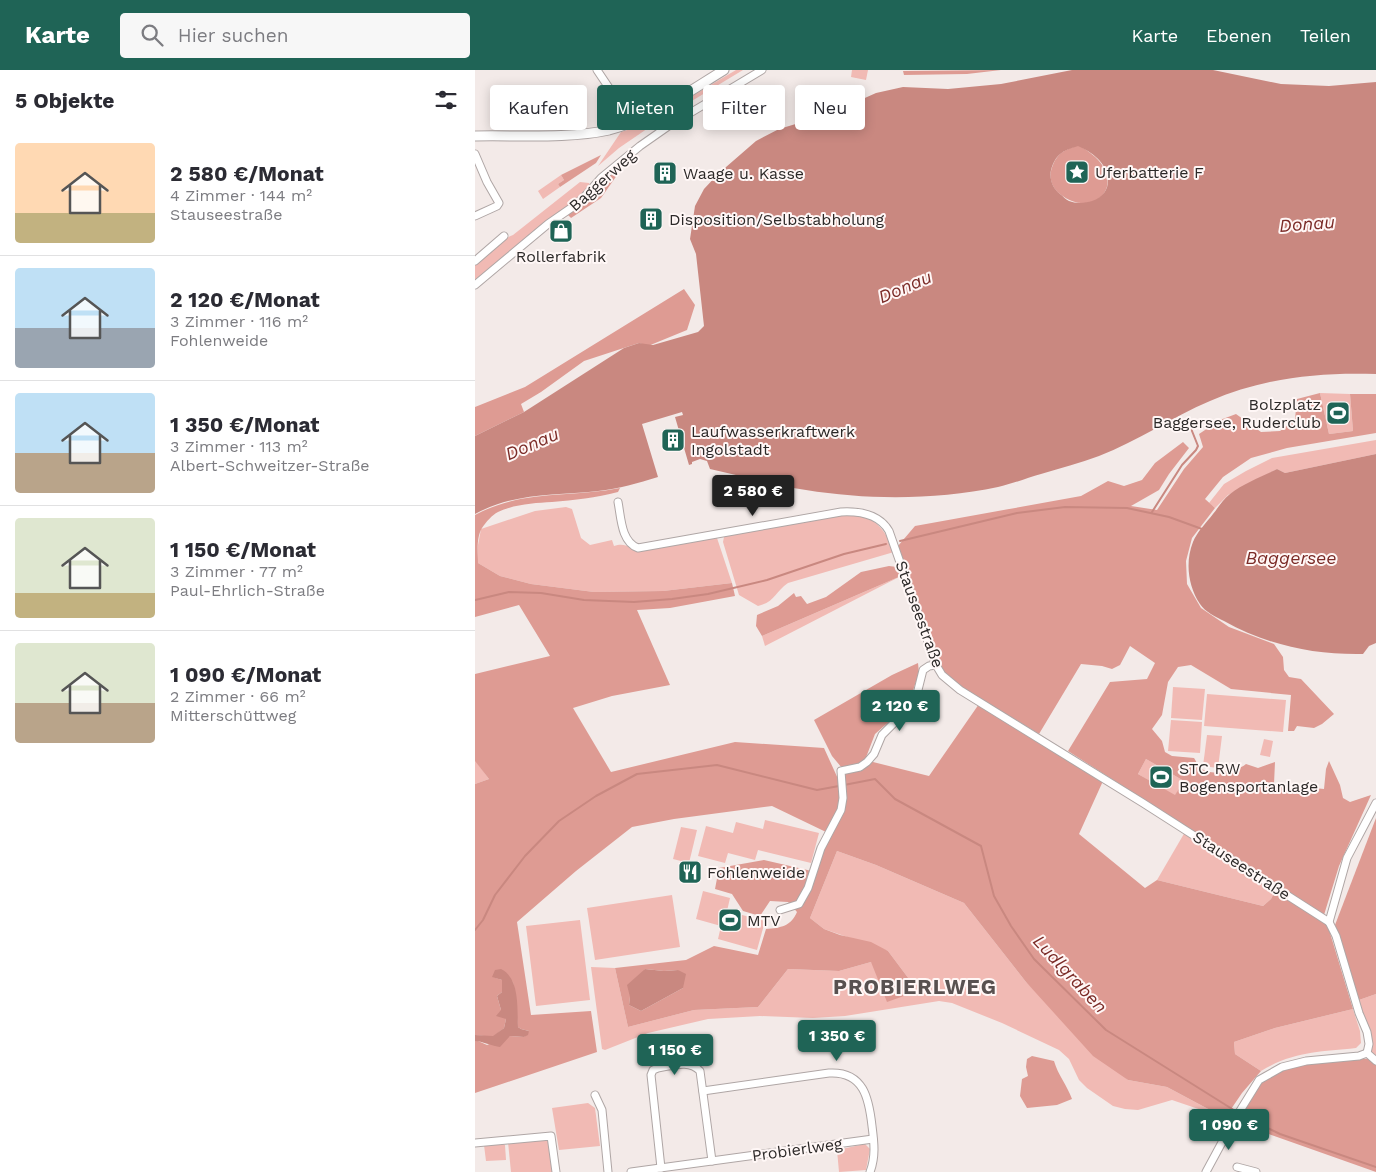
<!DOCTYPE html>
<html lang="de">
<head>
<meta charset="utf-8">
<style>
  :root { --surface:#fff; --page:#f7f7f7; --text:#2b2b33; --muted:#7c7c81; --line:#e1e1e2; --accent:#1f6456 }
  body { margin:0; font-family:"Work Sans",sans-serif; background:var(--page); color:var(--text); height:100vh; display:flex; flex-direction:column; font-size:19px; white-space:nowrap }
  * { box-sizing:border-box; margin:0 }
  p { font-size:16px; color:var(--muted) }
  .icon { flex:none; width:28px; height:28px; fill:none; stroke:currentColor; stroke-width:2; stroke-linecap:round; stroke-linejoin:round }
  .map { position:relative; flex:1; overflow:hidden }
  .sheet { display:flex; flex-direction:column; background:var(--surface); width:475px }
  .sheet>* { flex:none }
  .hud { position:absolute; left:15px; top:15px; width:475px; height:45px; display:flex; gap:10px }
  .price { position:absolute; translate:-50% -42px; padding:0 11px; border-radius:5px; background:var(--accent); color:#fff; font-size:16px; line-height:32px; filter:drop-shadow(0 1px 2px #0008) }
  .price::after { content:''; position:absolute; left:50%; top:30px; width:15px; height:11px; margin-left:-8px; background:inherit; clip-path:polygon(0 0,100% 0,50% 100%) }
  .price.on { background:#222; color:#fff }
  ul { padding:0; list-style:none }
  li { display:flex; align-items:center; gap:15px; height:125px; padding:0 15px }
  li+li { border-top:1px solid var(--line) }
  li span { display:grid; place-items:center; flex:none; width:140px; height:100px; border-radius:5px; color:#555 }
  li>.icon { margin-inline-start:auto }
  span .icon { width:60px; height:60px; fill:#fffc; stroke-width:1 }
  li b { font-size:21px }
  h2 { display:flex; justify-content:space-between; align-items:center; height:60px; padding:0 15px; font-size:21px }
  .pill { padding:0 18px; border-radius:5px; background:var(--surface); box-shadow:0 2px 12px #0003; font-size:18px; line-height:45px }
  .pill.on { background:var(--accent); color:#fff }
  header { display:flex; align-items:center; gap:30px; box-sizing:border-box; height:70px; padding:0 25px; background:var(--accent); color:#fff }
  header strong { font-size:24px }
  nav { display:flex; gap:28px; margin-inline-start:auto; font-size:18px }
  .search { width:350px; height:45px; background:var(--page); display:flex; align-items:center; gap:12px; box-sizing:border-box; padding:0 18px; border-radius:5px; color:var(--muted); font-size:19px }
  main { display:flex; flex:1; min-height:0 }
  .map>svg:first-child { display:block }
</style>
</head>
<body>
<header>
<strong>Karte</strong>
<div class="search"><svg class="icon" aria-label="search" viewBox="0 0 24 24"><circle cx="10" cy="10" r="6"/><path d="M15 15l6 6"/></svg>Hier suchen</div>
<nav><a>Karte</a><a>Ebenen</a><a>Teilen</a></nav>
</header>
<main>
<section class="sheet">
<h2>5 Objekte<svg class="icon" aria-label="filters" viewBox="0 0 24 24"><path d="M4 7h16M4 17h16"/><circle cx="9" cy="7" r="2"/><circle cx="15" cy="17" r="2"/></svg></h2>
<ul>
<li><span style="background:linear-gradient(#ffd9b3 70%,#c2b280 0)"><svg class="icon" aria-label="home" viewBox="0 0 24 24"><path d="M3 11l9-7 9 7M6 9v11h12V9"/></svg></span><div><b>2 580 €/Monat</b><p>4 Zimmer · 144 m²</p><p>Stauseestraße</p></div></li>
<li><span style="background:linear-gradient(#bfe0f5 60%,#9aa5b1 0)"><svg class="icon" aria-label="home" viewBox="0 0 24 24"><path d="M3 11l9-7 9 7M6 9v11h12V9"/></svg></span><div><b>2 120 €/Monat</b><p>3 Zimmer · 116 m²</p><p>Fohlenweide</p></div></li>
<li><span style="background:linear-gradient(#bfe0f5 60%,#b9a48a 0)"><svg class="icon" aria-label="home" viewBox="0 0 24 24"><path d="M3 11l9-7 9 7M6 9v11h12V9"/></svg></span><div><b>1 350 €/Monat</b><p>3 Zimmer · 113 m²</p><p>Albert-Schweitzer-Straße</p></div></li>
<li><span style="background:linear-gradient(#dfe7d0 75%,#c2b280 0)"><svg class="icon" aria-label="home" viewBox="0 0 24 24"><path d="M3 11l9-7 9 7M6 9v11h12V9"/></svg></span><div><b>1 150 €/Monat</b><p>3 Zimmer · 77 m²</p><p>Paul-Ehrlich-Straße</p></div></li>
<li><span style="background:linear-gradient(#dfe7d0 60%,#b9a48a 0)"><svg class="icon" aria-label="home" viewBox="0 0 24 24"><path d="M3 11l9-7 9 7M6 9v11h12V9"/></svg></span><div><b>1 090 €/Monat</b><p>2 Zimmer · 66 m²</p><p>Mitterschüttweg</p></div></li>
</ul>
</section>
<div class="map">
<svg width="901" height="1102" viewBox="0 0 901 1102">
  <rect width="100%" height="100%" fill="#f3eae8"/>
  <g fill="#f1bab4">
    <path d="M261,0H268L182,52L144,78L123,96L146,62L168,55Z"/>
    <path d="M377,0H393L391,10L376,7Z"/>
    <path d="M86,105L89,110L83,114L85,117L68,129L63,121Z"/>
    <path d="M105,112L114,113L115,115L110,124L40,177L0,210V195C11,186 26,169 38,165Z"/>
    <path d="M845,323L875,324L878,361L854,364Z"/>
    <path d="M901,370V384L810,403L802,399L753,425L740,438L734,433L749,414L771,401L797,388Z"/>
    <path d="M91,437L97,439L106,468L115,475L137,470L139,476C150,472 155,478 165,481L242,468L257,513L188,521L119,522L56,514L25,506L3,493V475L6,459L60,441Z"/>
    <path d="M376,444C401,447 410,459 419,482L313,513C300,522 300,532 283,536L264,525L248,472L249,467L252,465Z"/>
    <path d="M426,506L290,576L287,566Z"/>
    <path d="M698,617L730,619L727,650L696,648Z"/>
    <path d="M732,624L811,630L808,662L729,656Z"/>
    <path d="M696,650L727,652L725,683L693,681Z"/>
    <path d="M732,665L747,666L743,698L728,696Z"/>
    <path d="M789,669L798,671L795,687L785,685Z"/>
    <path d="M671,689L709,711L700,726L663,704Z"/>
    <path d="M0,690L14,709L0,714Z"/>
    <path d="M290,750L344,763L336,793L283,780L280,790L253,783L250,793L223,786L231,756L258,763L261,752L288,759Z"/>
    <path d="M206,757L222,760L214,793L198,789Z"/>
    <path d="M710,762L801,819L796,829L788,836L682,810Z"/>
    <path d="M362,781L401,795L489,833L551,912L653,1010L692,1017L750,1048L697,1030L663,1040L650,1039L638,1036L612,1018L604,1010L594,989L584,980L527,953L477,933L464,931L370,946L338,948L285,946L233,949L173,963L130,980L127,979L116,897L140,898L153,957L219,940L283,937L313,899L364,901L396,892L443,921L413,881L349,859L335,848Z"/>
    <path d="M228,821L255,828L252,841L290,851L282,880L243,869L246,856L221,849Z"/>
    <path d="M197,825L205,877L120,890L112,838Z"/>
    <path d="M105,850L115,930L61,936L51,856Z"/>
    <path d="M901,924V986L895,982L894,962L884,930Z"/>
    <path d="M878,939L885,961L886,973L881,978C845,982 819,981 786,1001L760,984L759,972L800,958Z"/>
    <path d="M113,1033L120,1038L125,1076L84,1080L77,1038Z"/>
    <path d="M68,1069L72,1070L74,1073L77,1102H36L33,1072Z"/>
    <path d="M26,1073L30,1075L31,1090L11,1091L9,1075Z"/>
    <path d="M390,1074L395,1079L391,1100L364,1102L362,1080Z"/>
  </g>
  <g fill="#de9b93" fill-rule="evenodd">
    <path d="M526,0L492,4L429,5L428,1Z"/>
    <path d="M603,75C662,107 621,153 585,124C578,119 574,109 576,101C581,84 587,81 603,75Z"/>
    <path d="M126,85L121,93L85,117L83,114L89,110L86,105Z"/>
    <path d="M154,88L126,128L96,148L92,144L110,131L128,111Z"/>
    <path d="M209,219L220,235L212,260L173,276L164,273L109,291L66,322L46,334L49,342L0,366V337L50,317Z"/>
    <path d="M845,323L854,364L878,361L875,324H901V363L812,378L776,388L748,407L730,429L740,438L717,468L711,491L712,514L726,538L754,557L799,574L808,587L809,600L814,607L826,609L859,644L847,654L839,658L822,656L819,661H813L816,625L756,619L716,595L703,597L693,612L687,645L677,659L687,671L690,682L697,686L719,688C721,691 723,696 726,698C735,707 763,701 771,694L783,698L800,692L799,714L849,719L851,699L854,691L865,715L868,728L875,732L896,725L864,796L849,845L593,681L635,612L672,609L680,593L655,576L645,595L637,599L627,596L606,594L564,664L488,618L471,604L463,591L423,476L440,456L606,426L633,411L649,416L667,410L680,393L708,372L714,378L694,404L684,420L656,436L682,440L709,399L728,377L724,364L745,350L761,344L786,362L805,361L820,349L822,329ZM671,689L709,711L700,725L663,704Z"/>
    <path d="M145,418L143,422C121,428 99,430 77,432C60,433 40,434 23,442C17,445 11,452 7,458C1,468 3,482 3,493L25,506L56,514L119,522L188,521L257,513L260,526L195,538L162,540L195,615L137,626L98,638L136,702L260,672L349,678L364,711L366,733L351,762L297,736L199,749L157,757L101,801L42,852L56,945L116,941L122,982L0,1023V971H3L12,975L35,966L49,967L54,961L46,959L43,957L38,912L18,907L27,910V922L22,926L26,940L31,949L29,958L18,967L0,965V714L14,709L0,691V604L75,586L44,535L0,547V445C48,419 94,428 145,418Z"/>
    <path d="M414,496L422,497L426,506L287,566L281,556L282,545L303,536L319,523L321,527L326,526L332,534L351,527L386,502Z"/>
    <path d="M443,593L444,603L433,635L400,664L390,690L454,706L504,634L628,711L604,764L670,818L682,810L788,836L796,829L801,819L852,853L878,939L800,958L759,972L760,984L786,1001L767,1023L750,1048L692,1017L653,1010L618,986L551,912L489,833L401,795L362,781L335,848L349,859L365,865L396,872L413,881L443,921L412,932L396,892L364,901L313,899L283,937L219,940L153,957L140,898L211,890L239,876L283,885L291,859C306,858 316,856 322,842L313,832L295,831L285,846L268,841L257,824L240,819L244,798L289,790L341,802L353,768L369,740L367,698L357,686L339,650L417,605ZM170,899L189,901L203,900L208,918L166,941L154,935L155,927Z"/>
    <path d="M901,748V924L884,930L860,855Z"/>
    <path d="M557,986L579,991C583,1005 592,1015 597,1029L582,1035L552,1038L545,1026L547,1009L553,1006L551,997L552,989Z"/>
    <path d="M901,988V1102L791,1063L762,1051C770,1038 777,1022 788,1012C814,990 869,991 901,988Z"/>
  </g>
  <g fill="#c98880" fill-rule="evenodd">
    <path d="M597,0H738L806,14L854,16L901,12V304C844,302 788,308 735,331C697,347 663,371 624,386C605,393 585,398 566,404C552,408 537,414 523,417C461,430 393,430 331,420C299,415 267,406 235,399L232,391L225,389L217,392V394L214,395L200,347L208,345L207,342L167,354L183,407C163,413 144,419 123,421C79,426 41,422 0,444V366L49,342L149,278L164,273L178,275L223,262L229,256L221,184L215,169L220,136L229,119L243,104L281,71L304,59L354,44L401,23L428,17L473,19L526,14ZM603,76C610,79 617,83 622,88C637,102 638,124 617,131C611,133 601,134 594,131C591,130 588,126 585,124C578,119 574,109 576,100C581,84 587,81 603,76Z"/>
    <path d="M901,384V573L894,576L888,584C839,585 792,575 749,551C741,547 730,542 725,534C713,516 710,492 718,472C722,462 731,453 738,444C743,438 748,429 755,424C769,413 786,407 802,399L810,403Z"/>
    <path d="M26,899C45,908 42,938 43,957L46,959L54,961L53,965L49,967L35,966L25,977C18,976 6,971 0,971V965L18,966L29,958L31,949L21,946L26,940L22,926L27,922V910L17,907L20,900Z"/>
    <path d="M170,899L189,901L203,900L211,904L208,918L166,941L154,935L155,927L152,915Z"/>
  </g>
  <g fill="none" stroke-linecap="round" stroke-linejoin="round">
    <g stroke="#c98880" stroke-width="2">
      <path d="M677,442L707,395L721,380L723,376L715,356"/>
      <path d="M425,471L542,443L590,437L652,438L694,447L727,459"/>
      <path d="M0,530L34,522L66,523L109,530L159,532L197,529L233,524L292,510L369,484L411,474"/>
      <path d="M369,715L400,709L420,729L506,776L519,826L536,856L559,889L631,960L762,1042"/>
      <path d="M0,860L8,850L20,825L50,786L84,751L121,726L162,704L242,695L342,720L364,716"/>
      <path d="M766,1045L805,1064L901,1097"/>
    </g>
    <g stroke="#afa6a5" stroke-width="9">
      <g id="minor">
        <path d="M122,0L157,52"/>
        <path d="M0,84L12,112L24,133L22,136L0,146"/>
        <path d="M0,191L29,166"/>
        <path d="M0,215L73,154L99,136L110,126L126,108L165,76L195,55L287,0"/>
        <path d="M143,432C146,447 146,472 163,478L366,442C384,441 404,444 414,461L461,595L467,605L485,620L668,733L854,852"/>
        <path d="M305,840L324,834L333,818L346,778L366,740L368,728L366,701L385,697L392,692L399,684L407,665L435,637L442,624L448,600L454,596L461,595"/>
        <path d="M892,983L894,974L892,962L884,943L861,866L854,852L872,788L901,733"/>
        <path d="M892,983L901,991"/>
        <path d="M228,1021L354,1003C389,1001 394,1029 397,1056C399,1072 401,1086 395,1102"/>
        <path d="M120,1025L127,1040L133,1102"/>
        <path d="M0,1073L76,1066L81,1102"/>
        <path d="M762,1097L781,1102"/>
        <path d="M186,1098L176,1005L178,1000L183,998C197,996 214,989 225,1001L237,1091"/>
        <path d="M156,1102L398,1069"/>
        <path d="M731,1102L758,1052L784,1010L807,997L831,991L884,986L892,983"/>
      </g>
    </g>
    <g stroke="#afa6a5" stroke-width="11">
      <path id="tertiary" d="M0,66C42,65 93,69 134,60C176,49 213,22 249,0"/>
    </g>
    <use href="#minor" stroke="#fff" stroke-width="7"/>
    <use href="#tertiary" stroke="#fff" stroke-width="9"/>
  </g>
  <defs>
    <g id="sight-square" transform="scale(1.25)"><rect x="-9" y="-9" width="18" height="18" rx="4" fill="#1f6456" stroke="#fff7f6"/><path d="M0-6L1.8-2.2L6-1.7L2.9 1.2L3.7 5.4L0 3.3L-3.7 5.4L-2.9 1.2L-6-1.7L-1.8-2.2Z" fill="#fff"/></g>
    <g id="building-square" transform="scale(1.25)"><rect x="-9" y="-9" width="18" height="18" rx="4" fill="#1f6456" stroke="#fff7f6"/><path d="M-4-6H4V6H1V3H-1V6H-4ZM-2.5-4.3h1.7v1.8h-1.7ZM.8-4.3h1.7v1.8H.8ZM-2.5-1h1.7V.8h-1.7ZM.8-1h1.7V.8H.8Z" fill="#fff"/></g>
    <g id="shop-square" transform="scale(1.25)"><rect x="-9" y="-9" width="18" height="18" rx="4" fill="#1f6456" stroke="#fff7f6"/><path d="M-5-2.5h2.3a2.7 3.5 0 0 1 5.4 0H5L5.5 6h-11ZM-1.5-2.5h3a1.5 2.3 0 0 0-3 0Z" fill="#fff"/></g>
    <g id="stadium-square" transform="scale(1.25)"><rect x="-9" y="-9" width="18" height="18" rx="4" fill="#1f6456" stroke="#fff7f6"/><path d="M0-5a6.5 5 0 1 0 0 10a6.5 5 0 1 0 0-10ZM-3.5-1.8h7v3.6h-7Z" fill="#fff"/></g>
    <g id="restaurant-square" transform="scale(1.25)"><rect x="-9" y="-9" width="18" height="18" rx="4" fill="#1f6456" stroke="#fff7f6"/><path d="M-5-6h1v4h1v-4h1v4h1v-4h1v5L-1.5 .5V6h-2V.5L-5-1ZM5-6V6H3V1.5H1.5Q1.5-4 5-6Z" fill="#fff"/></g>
  </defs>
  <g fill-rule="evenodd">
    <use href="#sight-square" x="602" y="102"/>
    <use href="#building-square" x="190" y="103"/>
    <use href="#building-square" x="176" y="149"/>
    <use href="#shop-square" x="86" y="161"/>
    <use href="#stadium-square" x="863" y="343"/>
    <use href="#building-square" x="198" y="370"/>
    <use href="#stadium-square" x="686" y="707"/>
    <use href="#restaurant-square" x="215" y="802"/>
    <use href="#stadium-square" x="255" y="850"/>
  </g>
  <g text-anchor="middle" stroke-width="4" stroke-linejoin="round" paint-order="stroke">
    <g font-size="16" fill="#2c2928" stroke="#fff7f6" text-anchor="start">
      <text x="620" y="108">Uferbatterie F</text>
      <text x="208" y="109">Waage u. Kasse</text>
      <text x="194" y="155">Disposition/Selbstabholung</text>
      <text x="86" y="192" text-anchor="middle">Rollerfabrik</text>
      <text x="846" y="340" text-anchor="end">Bolzplatz<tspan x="846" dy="18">Baggersee, Ruderclub</tspan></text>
      <text x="216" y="367">Laufwasserkraftwerk<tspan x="216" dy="18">Ingolstadt</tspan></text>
      <text x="704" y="704">STC RW<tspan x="704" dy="18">Bogensportanlage</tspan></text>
      <text x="232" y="808">Fohlenweide</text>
      <text x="272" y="856">MTV</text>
    </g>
    <g font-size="16" fill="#2c2928" stroke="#fff7f6">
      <text transform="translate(127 110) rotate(-42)" y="6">Baggerweg</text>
      <text transform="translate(445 544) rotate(70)" y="6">Stauseestraße</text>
      <text transform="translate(767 795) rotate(33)" y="6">Stauseestraße</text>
      <text transform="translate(322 1079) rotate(-8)" y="6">Probierlweg</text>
    </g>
    <g font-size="18" font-style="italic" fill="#7b2b27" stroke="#fff7f6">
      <text transform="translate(832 154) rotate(-4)" y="6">Donau</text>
      <text transform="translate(430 217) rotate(-23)" y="6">Donau</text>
      <text transform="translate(57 374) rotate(-23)" y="6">Donau</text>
      <text x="816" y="494">Baggersee</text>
      <text transform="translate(595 904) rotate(47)" y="6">Ludlgraben</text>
    </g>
    <g font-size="21" font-weight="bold" letter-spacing="1" fill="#585150" stroke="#fff7f6">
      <text x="440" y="924">PROBIERLWEG</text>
    </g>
  </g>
</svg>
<b class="price on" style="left:278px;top:447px">2 580 €</b>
<b class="price" style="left:425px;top:662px">2 120 €</b>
<b class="price" style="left:362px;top:992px">1 350 €</b>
<b class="price" style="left:200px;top:1006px">1 150 €</b>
<b class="price" style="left:754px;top:1081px">1 090 €</b>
<div class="hud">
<a class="pill">Kaufen</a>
<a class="pill on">Mieten</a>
<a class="pill">Filter</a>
<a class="pill">Neu</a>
</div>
</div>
</main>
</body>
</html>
